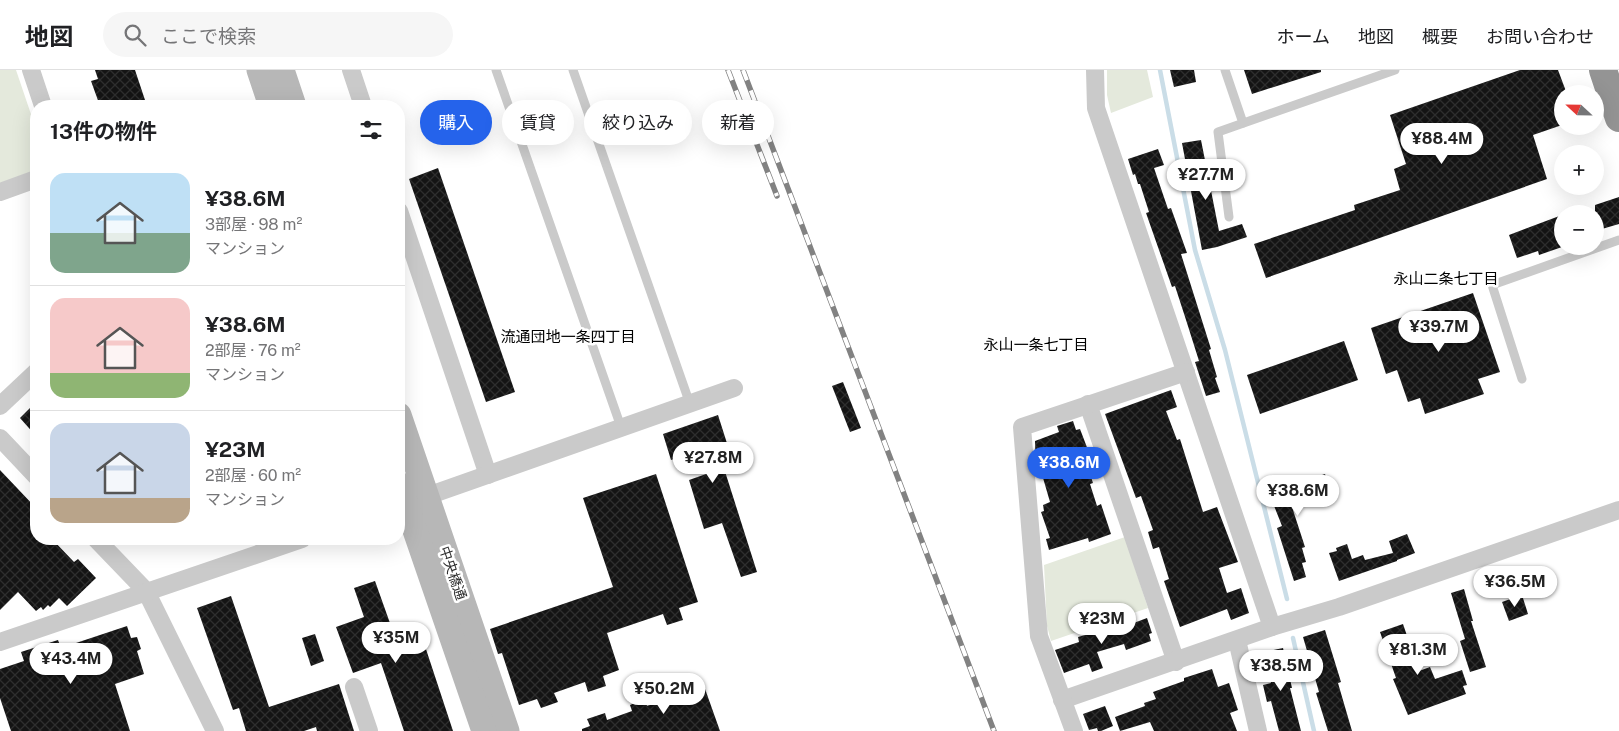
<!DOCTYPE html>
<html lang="ja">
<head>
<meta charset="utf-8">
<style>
  :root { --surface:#fff; --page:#f6f6f6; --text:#202124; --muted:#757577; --line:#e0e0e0; --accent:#2563eb }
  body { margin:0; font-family:"Public Sans","Noto Sans JP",sans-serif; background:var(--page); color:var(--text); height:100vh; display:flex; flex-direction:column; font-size:19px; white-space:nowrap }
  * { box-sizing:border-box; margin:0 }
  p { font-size:16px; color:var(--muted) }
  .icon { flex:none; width:28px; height:28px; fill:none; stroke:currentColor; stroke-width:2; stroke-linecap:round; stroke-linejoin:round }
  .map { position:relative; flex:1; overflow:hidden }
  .side { position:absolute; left:30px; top:30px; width:375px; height:445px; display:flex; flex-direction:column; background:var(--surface); border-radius:20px; box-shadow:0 5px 20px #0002 }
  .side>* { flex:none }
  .banner { position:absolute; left:420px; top:30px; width:475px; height:45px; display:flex; gap:10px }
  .needle { width:32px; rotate:292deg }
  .controls { position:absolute; left:1554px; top:15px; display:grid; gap:10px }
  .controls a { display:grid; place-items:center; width:50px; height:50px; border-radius:50%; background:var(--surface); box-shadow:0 5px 20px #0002; font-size:25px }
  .price { position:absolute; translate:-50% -42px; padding:0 11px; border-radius:18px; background:#fff; color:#222; font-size:16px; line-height:32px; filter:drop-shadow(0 1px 2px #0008) }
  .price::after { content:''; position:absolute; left:50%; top:30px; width:15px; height:11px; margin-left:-8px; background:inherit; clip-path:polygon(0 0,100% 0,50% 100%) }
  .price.selected { background:var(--accent); color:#fff }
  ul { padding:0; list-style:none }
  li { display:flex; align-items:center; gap:15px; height:125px; padding:0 20px }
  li+li { border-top:1px solid var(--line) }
  li span { display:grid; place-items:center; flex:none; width:140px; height:100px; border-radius:15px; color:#555 }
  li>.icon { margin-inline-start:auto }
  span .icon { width:60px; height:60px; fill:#fffc; stroke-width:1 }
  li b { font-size:21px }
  h2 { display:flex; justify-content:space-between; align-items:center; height:60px; padding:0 20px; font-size:21px }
  .tag { padding:0 18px; border-radius:22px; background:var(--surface); box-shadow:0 5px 20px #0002; font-size:18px; line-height:45px }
  .tag.selected { background:var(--accent); color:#fff }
  header { display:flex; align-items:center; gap:30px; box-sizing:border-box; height:70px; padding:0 25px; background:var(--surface); border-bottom:1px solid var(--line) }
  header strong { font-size:24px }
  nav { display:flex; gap:28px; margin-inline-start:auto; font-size:18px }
  .search { width:350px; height:45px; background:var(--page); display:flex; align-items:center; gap:12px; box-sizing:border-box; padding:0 18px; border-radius:28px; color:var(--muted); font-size:19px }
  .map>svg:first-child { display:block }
</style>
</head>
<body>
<header>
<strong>地図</strong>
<div class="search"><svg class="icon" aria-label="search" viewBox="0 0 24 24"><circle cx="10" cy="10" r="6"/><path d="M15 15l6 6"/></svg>ここで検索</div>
<nav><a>ホーム</a><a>地図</a><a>概要</a><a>お問い合わせ</a></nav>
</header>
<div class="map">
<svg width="1619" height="661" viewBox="0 0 1619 661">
  <defs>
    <pattern id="building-cross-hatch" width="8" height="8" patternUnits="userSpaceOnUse" patternTransform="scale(1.25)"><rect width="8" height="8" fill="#141414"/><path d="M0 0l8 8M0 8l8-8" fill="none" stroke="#2e2e2e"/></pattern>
  </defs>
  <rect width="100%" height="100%" fill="#fff"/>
  <g fill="#e4e9dc">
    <path d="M0,0H16L36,59V101L0,113Z"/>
    <path d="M1107,0H1147L1153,27L1111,43L1107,25Z"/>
    <path d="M1125,467L1148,538L1051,571L1047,556L1044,495Z"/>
  </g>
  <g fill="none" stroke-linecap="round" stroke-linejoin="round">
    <g stroke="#cadde7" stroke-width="4.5">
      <path d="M1160,0L1195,180L1225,280L1287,529"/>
      <path d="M1293,568L1314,661"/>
    </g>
  </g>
  <g fill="url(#building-cross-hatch)">
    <path d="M95,0H135L147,36H100L91,11L98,9Z"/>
    <path d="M1170,0H1194L1196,12L1174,17Z"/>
    <path d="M1244,0H1321V2L1252,24Z"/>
    <path d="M1520,0H1558L1567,24H1562V55L1533,65L1547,109L1266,208L1254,174L1355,140L1354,135L1400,120L1394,99L1406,94L1390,45Z"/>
    <path d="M1201,70L1219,161L1242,154L1247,167L1217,177L1202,180L1182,73Z"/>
    <path d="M1158,79L1164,95L1154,98L1168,139L1171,138L1187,183L1181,184L1211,279L1209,280L1217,307L1215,308L1220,322L1206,326L1195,292L1199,291L1187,253L1175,216L1172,217L1146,143L1149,142L1140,114H1138L1135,104L1133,105L1128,89Z"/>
    <path d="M438,98L515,322L486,332L409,109Z"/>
    <path d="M1619,127V154L1595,161V135Z"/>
    <path d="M1562,145V177L1539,185L1538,181L1517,188L1509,165Z"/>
    <path d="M1473,223L1500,302L1478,309L1484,324L1425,344L1420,328L1408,332L1397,300L1386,304L1371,258Z"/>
    <path d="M1344,271L1358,310L1260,344L1247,305Z"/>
    <path d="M843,312L861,358L850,362L832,316Z"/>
    <path d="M1171,320L1177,337L1166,341L1177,370L1180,369L1203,442L1217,437L1238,492L1219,498L1227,523L1241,518L1249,543L1231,550L1227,539L1180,557L1164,511L1169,509L1159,477L1153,479L1148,462L1153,460L1141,426L1136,428L1105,344Z"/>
    <path d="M36,332V366L20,348Z"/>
    <path d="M718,345L732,389L722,392L757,502L741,507L722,453L704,459L689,410L709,403L702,379L671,390L663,364Z"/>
    <path d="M1073,351L1076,360L1080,359L1088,380L1085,381L1093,403L1090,404L1093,413L1090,414L1097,436L1101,434L1111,464L1089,472L1088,468L1049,480L1046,469L1050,468L1041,442L1044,441L1043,435L1050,432L1041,401L1036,402L1035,371L1059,362L1057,356Z"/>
    <path d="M0,400L36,438V441L31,447L36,452V469H52L74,492L78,489L96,508L67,536L59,528L50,537L48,535L43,540L41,537L36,541L18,522L0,540Z"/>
    <path d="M656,404L698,532L679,538L683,550L667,555L663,544L607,563L619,600L603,606L606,616L588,622L585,612L554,623L558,632L541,638L537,629L519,635L502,583L498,584L490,559L613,517L583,428Z"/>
    <path d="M1325,404L1334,428L1315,435L1313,430L1292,437L1305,477L1302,478L1306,492L1302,493L1306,507L1294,511L1277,458L1282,456L1269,423Z"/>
    <path d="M1407,464L1415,483L1397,490V491L1339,511L1329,483L1337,481L1336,478L1347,474L1352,489L1363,485L1365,490L1393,483L1389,471Z"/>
    <path d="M375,511L396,570L420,561L453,661H404L381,593L353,603L336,557L364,547L354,518Z"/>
    <path d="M1464,519L1473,551H1471L1486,597L1470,602L1460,571L1465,569L1451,523Z"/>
    <path d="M1522,525L1528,544L1509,551L1502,532Z"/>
    <path d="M231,526L269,637L339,614L354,661H317L316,657L304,661H246L239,638L233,640L197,538Z"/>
    <path d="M1147,548L1152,563L1149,564L1151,571L1126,580L1124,574L1097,582L1103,598L1092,602L1089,594L1064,603L1055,580L1079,572L1078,567L1122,555L1123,557Z"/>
    <path d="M1403,554L1419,601L1430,597L1435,609L1462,600L1467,615L1463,616L1466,624L1408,645L1393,609L1396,608L1380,562Z"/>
    <path d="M127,556L131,568L137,567L141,579L137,581L144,604L115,614L130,661H11L0,628V599L24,591L21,582L58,570L61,578Z"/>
    <path d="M1325,560L1341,612L1338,613L1352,661H1328L1316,623L1319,622L1303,567Z"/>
    <path d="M315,564L324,591L311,596L302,568Z"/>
    <path d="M1283,578L1292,618H1290L1301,661H1279L1271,631L1267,632L1263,615L1271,613L1264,582Z"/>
    <path d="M1212,599L1218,617L1229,613L1238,640L1230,643L1237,661H1154L1150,652L1120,661L1115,647L1145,636L1144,633L1156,629L1153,622L1184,611V608Z"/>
    <path d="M687,614L689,621L704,616L720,661H582V659L590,656L587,649L605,643L607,650L632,641L630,635L645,629L647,636L674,627L672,620Z"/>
    <path d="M1105,636L1113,656L1101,661H1098L1097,658L1089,660L1083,644Z"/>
  </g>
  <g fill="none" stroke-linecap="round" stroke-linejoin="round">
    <g stroke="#cacaca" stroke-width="9">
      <path d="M496,0L621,357"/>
      <path d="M573,0L690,334"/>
      <path d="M1225,0L1243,53"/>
      <path d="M1229,147L1218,62L1395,0"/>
      <path d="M1522,309L1492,215L1619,170"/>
    </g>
    <g stroke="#cacaca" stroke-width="18">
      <path d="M31,0L43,36"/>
      <path d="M351,0L363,36"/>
      <path d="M1095,0L1096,38L1272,557"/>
      <path d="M0,122L36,109"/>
      <path d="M399,141L488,405"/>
      <path d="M1088,334L1176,592"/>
      <path d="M0,336L36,302"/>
      <path d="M0,368L36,406"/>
      <path d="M416,430L734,318"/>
      <path d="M96,469L146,521L215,661"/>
      <path d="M1237,570L1258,661"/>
      <path d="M0,572L302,469"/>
      <path d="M354,617L369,661"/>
      <path d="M1062,630L1272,557L1339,537L1619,440"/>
      <path d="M1074,661L1039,566L1022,357L1186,302"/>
    </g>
    <g stroke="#b7b7b7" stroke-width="25">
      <path d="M259,0L271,36"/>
      <path d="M282,0L294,36"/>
      <path d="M399,345L507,661"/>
      <path d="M399,414L484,661"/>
    </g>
    <path stroke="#949494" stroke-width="28" d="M1603,0L1619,48"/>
    <g stroke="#828282" stroke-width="5.5">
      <g id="rail">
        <path d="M728,0L777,126"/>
        <path d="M743,0L994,661"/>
      </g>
    </g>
    <use href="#rail" stroke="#fff" stroke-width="4" stroke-dasharray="11" stroke-linecap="butt"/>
  </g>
  <g text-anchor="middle" stroke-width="5" stroke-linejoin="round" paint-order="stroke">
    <g font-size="14" fill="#2d2d2d" stroke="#fff">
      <text transform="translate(453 503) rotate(71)" y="5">中央橋通</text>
    </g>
    <g font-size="15" fill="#000" stroke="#fff">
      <text x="1446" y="214">永山二条七丁目</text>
      <text x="568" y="272">流通団地一条四丁目</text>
      <text x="1036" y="280">永山一条七丁目</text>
    </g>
  </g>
</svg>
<div class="controls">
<a><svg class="needle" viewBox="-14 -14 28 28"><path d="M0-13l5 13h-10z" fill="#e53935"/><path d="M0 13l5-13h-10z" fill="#757577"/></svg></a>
<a>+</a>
<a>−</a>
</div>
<b class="price" style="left:1442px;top:95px">¥88.4M</b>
<b class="price" style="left:1206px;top:131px">¥27.7M</b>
<b class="price" style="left:1439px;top:283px">¥39.7M</b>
<b class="price" style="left:713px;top:414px">¥27.8M</b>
<b class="price selected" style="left:1069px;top:419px">¥38.6M</b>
<b class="price" style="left:1298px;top:447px">¥38.6M</b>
<b class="price" style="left:1515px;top:538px">¥36.5M</b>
<b class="price" style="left:1102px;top:575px">¥23M</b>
<b class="price" style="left:396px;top:594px">¥35M</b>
<b class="price" style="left:1418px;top:606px">¥81.3M</b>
<b class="price" style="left:71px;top:615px">¥43.4M</b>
<b class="price" style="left:1281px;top:622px">¥38.5M</b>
<b class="price" style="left:664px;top:645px">¥50.2M</b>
<div class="banner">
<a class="tag selected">購入</a>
<a class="tag">賃貸</a>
<a class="tag">絞り込み</a>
<a class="tag">新着</a>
</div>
<section class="side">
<h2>13件の物件<svg class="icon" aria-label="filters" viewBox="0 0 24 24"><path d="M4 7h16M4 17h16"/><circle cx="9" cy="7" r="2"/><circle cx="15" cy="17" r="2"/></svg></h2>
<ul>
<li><span style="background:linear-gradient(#bfe0f5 60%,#7fa58c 0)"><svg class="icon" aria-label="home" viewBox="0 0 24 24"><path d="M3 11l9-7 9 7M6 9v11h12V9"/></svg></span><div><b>¥38.6M</b><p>3部屋 · 98 m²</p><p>マンション</p></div></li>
<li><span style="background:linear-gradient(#f6c9c9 75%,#8fb573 0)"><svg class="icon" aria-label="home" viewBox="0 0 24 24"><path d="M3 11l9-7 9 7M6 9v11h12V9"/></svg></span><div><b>¥38.6M</b><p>2部屋 · 76 m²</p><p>マンション</p></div></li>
<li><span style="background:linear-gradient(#c9d6e8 75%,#b9a48a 0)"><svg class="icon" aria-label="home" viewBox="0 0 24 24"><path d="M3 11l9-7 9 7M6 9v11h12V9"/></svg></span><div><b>¥23M</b><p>2部屋 · 60 m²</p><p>マンション</p></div></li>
</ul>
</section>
</div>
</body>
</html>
